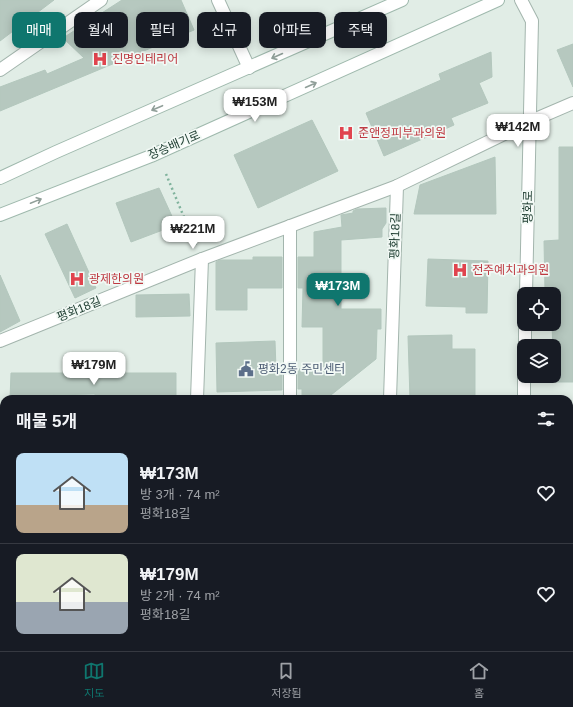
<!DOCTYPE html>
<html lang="ko">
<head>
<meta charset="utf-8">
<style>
  :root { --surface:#171b24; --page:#242831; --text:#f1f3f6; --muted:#9ea1a6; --line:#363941; --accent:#0f766e }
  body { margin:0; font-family:Arial,"Noto Sans KR",sans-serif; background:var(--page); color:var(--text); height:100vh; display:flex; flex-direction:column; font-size:15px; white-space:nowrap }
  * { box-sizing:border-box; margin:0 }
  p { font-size:13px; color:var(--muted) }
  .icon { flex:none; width:22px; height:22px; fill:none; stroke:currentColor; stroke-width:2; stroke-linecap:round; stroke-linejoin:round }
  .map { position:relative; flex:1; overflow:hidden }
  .details { position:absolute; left:0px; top:395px; width:573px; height:256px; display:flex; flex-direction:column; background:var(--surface); border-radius:12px 12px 0 0; box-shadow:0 2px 10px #0003 }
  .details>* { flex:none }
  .banner { position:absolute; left:12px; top:12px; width:549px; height:36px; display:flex; gap:8px }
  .buttons { position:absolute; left:517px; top:287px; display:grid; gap:8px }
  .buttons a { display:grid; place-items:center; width:44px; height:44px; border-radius:8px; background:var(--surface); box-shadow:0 2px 10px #0003; font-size:20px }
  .price { position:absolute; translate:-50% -34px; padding:0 9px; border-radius:8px; background:#fff; color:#222; font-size:13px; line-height:26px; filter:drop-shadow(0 1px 2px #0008) }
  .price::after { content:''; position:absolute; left:50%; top:24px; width:12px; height:9px; margin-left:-6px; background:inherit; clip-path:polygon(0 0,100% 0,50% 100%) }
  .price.current { background:var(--accent); color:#fff }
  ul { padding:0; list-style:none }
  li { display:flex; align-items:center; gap:12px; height:100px; padding:0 16px }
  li+li { border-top:1px solid var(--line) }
  li span { display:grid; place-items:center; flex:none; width:112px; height:80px; border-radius:8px; color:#555 }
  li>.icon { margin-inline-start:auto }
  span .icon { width:48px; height:48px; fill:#fffc; stroke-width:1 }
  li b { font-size:17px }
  h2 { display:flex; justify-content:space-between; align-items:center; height:48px; padding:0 16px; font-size:17px }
  .pill { padding:0 14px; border-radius:8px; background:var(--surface); box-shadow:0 2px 10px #0003; font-size:14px; line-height:36px }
  .pill.current { background:var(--accent); color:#fff }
  .tabs { display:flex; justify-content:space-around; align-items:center; height:56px; border-top:1px solid var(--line); background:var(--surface); font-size:11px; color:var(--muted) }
  .tabs a { display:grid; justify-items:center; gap:2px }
  .tabs .current { color:var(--accent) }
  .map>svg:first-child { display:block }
</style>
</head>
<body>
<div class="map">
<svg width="573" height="651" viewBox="0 0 573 651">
  <rect width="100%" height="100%" fill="#e1ede6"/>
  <g fill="#b6c8bf" stroke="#b3c7bd">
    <path d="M0,0H54L0,41Z"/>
    <path d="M122,0H181L194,30L0,111V87L45,70L47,74L84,58L63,38Z"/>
    <path d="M573,44V87L557,50Z"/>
    <path d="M491,52L492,77L479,83L488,103L451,118L454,125L384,156L366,113L441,80L439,74Z"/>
    <path d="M312,120L338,171L258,208L234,155Z"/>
    <path d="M559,147H573V382H554L552,324H555L554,291H545L544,241L559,240Z"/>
    <path d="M495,157L496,214H414L420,185Z"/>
    <path d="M159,188L176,225L131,242L116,203Z"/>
    <path d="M386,208V223L382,229V237L341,240V309H381V329H377L376,359L326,399H302V389H298V369L323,370V327H302L303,288H298V257H314V232L342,227L341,215L353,213V211L357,209Z"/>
    <path d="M67,224L96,288L75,298L45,234Z"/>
    <path d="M253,257H282V288H247V310H216V262L220,260H253Z"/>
    <path d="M428,259L488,261L487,313H466V307L426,306Z"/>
    <path d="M0,275L20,321L0,332Z"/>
    <path d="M189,294L190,316L136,317V295Z"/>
    <path d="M452,335V349H475V399H410L408,336Z"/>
    <path d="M275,341L276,369H282V390L217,392L216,343Z"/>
    <path d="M11,373H176V399H95V394L53,395V399H10Z"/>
  </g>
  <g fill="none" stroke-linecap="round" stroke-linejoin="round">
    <g stroke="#a3b5ad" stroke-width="14">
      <g id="street">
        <path d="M218,0L249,68"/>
        <path d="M521,0L532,21L526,294"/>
        <path d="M0,70L101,0"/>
        <path d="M0,341L202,259L397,186L531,121L573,103"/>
        <path d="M525,346V324"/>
        <path d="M197,399L202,259"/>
        <path d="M290,399V226"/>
        <path d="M390,399L397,186"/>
        <path d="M524,399V376"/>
        <path d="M0,438H4"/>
        <path d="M569,536L573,535"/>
        <path d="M0,559H4"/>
        <path d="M85,651V647"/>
        <path d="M192,651V647"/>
        <path d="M519,651V647"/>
      </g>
    </g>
    <g stroke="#9fb9ad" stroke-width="14">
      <g id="secondary">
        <path d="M0,178L56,152L402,0"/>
        <path d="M0,215L151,156L498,0"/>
      </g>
    </g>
    <path stroke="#80b39d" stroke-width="2.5" stroke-dasharray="2 3" stroke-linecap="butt" d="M166,174L196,246"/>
    <use href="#street" stroke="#fff" stroke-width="12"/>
    <use href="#secondary" stroke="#fff" stroke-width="12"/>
  </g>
  <defs><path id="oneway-shaft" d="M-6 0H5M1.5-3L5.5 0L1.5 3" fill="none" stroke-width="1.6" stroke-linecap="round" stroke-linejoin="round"/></defs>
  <g stroke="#909f99">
    <use href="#oneway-shaft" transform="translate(277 56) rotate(156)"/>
    <use href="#oneway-shaft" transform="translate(311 85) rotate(-24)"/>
    <use href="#oneway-shaft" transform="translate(157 108) rotate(157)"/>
    <use href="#oneway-shaft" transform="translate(36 201) rotate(-22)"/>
  </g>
  <defs>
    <g id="hospital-bare" transform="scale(1.2)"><path d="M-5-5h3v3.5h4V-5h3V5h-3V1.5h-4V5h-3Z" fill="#e0444e" stroke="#f2f9f5" stroke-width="2.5" paint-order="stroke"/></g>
    <g id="civic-bare" transform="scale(1.2)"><path d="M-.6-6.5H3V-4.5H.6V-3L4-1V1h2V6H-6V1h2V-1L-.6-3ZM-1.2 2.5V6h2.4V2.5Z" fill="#5c6f8a" stroke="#f2f9f5" stroke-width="2.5" paint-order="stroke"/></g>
  </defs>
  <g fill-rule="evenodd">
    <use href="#hospital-bare" x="100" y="59"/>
    <use href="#hospital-bare" x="346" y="133"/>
    <use href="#hospital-bare" x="460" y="270"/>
    <use href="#hospital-bare" x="77" y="279"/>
    <use href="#civic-bare" x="246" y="369"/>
  </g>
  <g text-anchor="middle" stroke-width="3.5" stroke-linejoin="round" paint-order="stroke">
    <g font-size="12" fill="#be3a42" stroke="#f2f9f5" text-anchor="start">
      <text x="112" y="63">진명인테리어</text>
      <text x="358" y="137">준앤정피부과의원</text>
      <text x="472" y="274">전주예치과의원</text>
      <text x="89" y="283">광제한의원</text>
    </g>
    <g font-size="12" fill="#203f33" stroke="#f2f9f5">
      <text transform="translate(174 145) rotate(-23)" y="4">장승배기로</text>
      <text transform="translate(528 207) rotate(-89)" y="4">평화로</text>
      <text transform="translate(395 236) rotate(-88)" y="4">평화18길</text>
      <text transform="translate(79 309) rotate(-22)" y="4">평화18길</text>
    </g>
    <g font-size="12" fill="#4e5e75" stroke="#f2f9f5" text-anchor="start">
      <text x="258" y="373">평화2동 주민센터</text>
    </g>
  </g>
</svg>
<div class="buttons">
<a><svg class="icon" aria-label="locate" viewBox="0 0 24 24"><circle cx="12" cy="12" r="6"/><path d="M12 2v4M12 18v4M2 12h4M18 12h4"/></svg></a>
<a><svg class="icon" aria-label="layers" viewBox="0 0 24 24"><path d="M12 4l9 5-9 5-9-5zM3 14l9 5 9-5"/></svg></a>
</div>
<b class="price" style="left:255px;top:123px">₩153M</b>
<b class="price" style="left:518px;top:148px">₩142M</b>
<b class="price" style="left:193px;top:250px">₩221M</b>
<b class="price current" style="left:338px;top:307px">₩173M</b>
<b class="price" style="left:94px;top:386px">₩179M</b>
<div class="banner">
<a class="pill current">매매</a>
<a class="pill">월세</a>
<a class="pill">필터</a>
<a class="pill">신규</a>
<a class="pill">아파트</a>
<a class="pill">주택</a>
</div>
<section class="details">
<h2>매물 5개<svg class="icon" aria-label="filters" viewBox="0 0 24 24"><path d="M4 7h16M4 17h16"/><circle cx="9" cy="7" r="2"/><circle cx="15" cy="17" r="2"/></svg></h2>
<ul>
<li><span style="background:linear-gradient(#bfe0f5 65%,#b9a48a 0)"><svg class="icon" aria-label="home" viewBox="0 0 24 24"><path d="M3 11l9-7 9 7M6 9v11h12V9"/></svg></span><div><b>₩173M</b><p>방 3개 · 74 m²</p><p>평화18길</p></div><svg class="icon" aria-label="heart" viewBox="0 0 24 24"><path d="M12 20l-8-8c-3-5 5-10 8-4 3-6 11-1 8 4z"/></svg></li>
<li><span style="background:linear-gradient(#dfe7d0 60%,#9aa5b1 0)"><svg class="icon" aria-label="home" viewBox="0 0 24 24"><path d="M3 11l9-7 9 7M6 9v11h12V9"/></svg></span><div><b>₩179M</b><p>방 2개 · 74 m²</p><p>평화18길</p></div><svg class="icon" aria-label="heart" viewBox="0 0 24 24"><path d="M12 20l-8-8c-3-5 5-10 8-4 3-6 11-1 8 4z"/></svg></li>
</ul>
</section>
</div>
<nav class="tabs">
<a class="current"><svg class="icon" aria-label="map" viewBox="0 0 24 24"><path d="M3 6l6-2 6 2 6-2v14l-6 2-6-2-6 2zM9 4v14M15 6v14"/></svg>지도</a>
<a><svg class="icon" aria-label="saved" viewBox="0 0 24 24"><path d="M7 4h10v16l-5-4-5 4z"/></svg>저장됨</a>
<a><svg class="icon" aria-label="home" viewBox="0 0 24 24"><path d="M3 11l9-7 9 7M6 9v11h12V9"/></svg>홈</a>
</nav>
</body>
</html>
